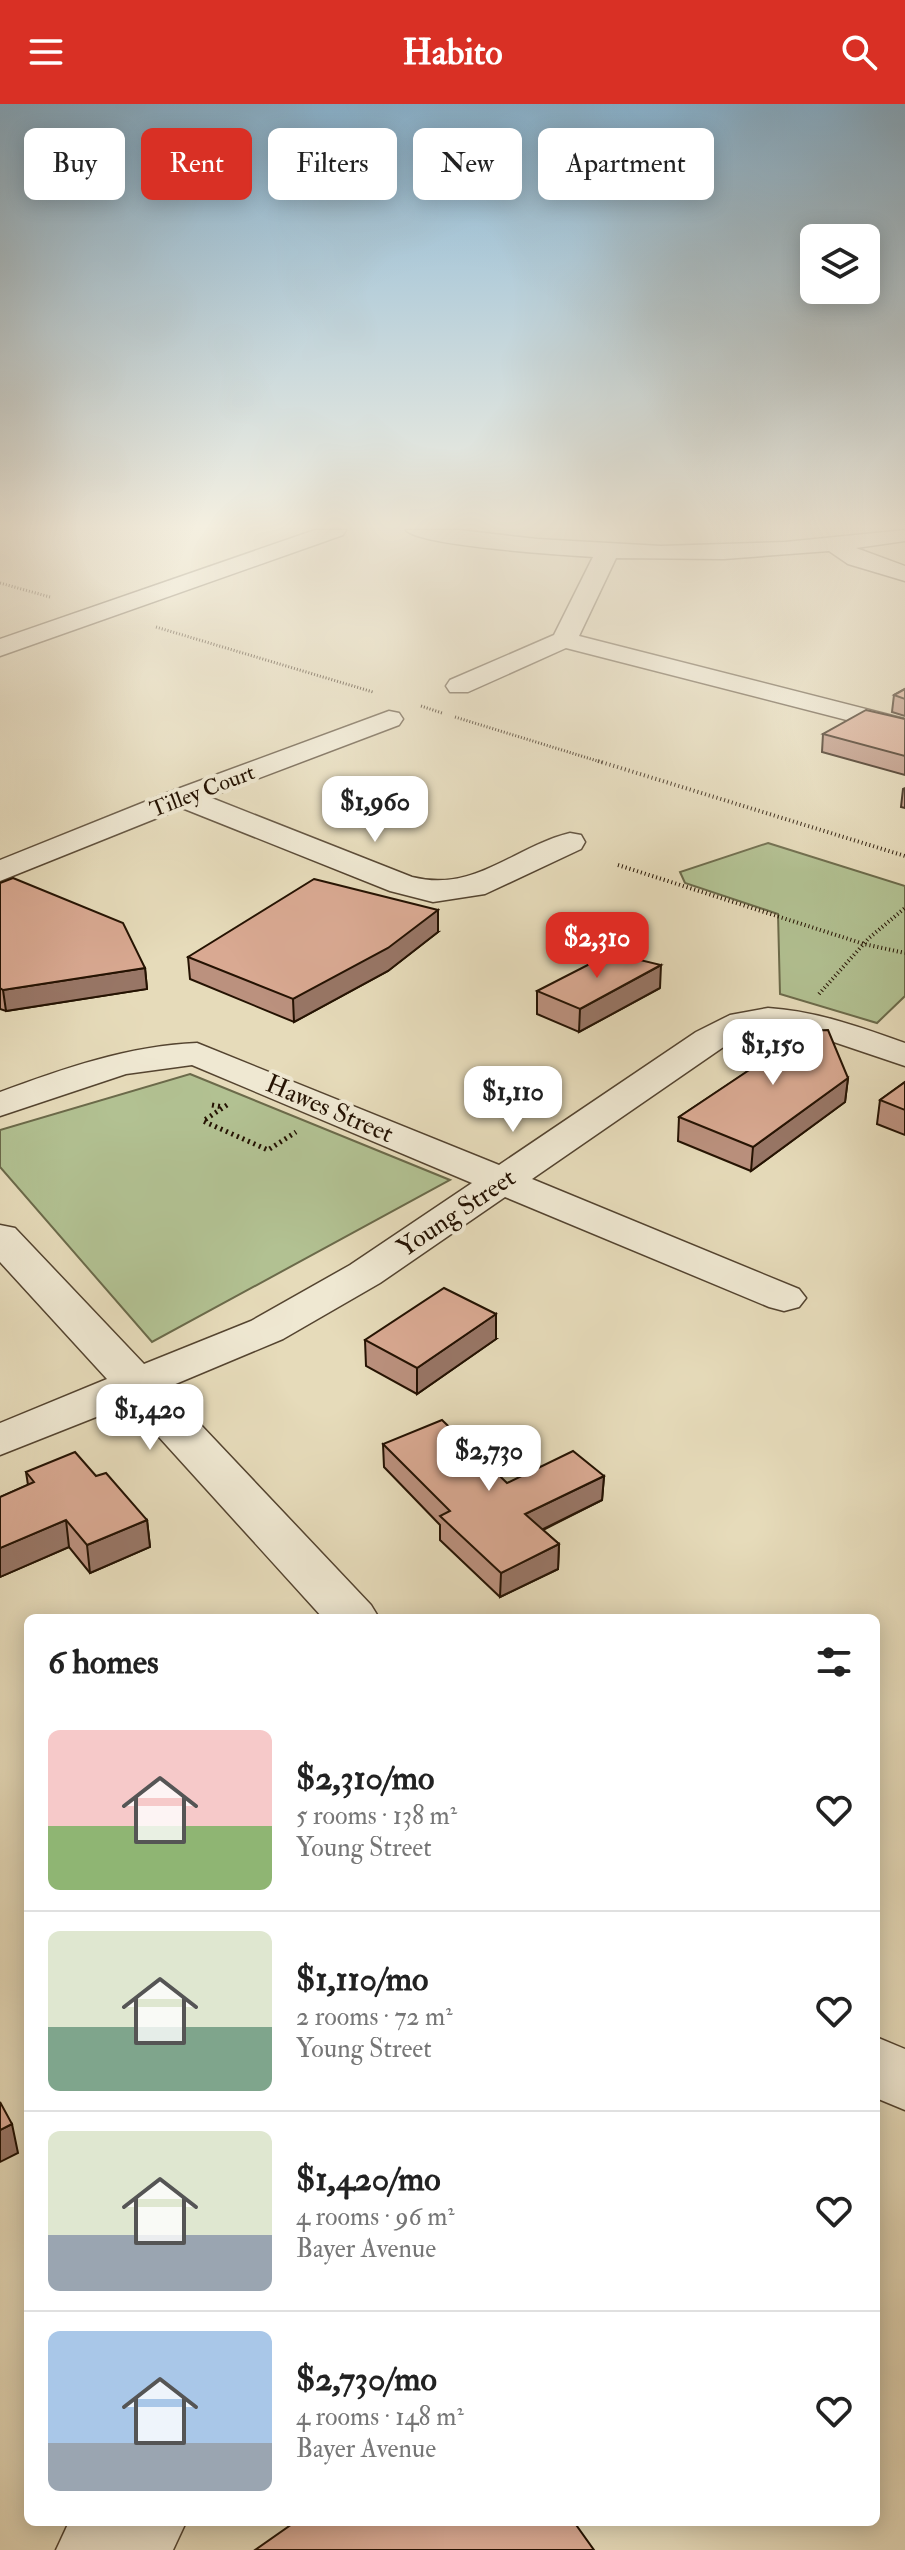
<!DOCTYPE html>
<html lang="en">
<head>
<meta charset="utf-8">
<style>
  :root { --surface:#fff; --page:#f2f2f2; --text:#222; --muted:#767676; --line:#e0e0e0; --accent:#d93025 }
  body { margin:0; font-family:"IM FELL Double Pica",serif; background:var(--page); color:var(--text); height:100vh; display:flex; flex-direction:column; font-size:30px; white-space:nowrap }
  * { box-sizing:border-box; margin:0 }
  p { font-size:26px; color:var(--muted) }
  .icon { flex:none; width:44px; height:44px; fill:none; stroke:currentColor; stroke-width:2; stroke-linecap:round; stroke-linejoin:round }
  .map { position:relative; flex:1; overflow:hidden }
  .details { position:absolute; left:24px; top:1510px; width:856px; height:912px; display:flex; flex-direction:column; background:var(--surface); border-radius:12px; box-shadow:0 4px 20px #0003 }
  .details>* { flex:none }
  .hud { position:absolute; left:24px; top:24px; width:858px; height:72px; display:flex; gap:16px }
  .fabs { position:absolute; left:800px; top:120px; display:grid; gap:16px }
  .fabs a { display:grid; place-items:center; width:80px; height:80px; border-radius:12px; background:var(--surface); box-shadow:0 4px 20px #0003; font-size:40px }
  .price { position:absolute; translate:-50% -68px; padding:0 18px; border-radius:16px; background:#fff; color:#222; font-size:26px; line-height:52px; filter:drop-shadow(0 2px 4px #0008) }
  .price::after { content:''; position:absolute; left:50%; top:48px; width:24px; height:18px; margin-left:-12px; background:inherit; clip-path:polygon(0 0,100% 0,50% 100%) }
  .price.current { background:var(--accent); color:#fff }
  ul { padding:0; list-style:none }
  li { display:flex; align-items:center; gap:24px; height:200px; padding:0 24px }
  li+li { border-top:2px solid var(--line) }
  li span { display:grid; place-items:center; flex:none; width:224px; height:160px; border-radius:12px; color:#555 }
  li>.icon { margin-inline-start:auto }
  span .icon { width:96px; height:96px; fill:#fffc; stroke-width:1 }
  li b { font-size:34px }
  h2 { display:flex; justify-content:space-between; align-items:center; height:96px; padding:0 24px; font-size:34px }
  .chip { padding:0 28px; border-radius:12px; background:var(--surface); box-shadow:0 4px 20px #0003; font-size:28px; line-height:72px }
  .chip.current { background:var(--accent); color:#fff }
  header { display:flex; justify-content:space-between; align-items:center; height:104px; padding:0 24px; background:var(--accent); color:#fff; font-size:36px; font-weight:700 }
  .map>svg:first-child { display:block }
</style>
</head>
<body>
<header><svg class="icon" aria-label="menu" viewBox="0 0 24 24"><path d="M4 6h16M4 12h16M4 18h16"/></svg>Habito<svg class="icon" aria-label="search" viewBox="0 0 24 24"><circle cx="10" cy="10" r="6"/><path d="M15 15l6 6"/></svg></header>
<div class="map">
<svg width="905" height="2446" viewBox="0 0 905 2446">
  <rect width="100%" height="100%" fill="#e6dbba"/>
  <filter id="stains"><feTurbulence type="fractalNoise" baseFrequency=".0025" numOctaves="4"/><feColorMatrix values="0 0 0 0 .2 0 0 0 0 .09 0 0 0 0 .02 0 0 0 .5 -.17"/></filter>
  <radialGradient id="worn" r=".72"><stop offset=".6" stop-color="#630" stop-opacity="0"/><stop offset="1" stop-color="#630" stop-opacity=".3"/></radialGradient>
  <g fill="#b2c192" stroke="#6b6a4a" stroke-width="2">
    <path d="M768,739L905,782V892L877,919L780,890L778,810L685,779L680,768Z"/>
    <path d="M190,970L450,1076L152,1238L0,1063V1026Z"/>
  </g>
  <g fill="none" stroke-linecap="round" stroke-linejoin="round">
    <g stroke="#544430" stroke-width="3">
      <g id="street">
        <path d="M315,426H346L343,431L0,552V535Z"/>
        <path d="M406,426H459L537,435L661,442L785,438L905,426V437L856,444L905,462V477L848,460L829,447L724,455L616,454L579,532L905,615V631L566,544L468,588H450L446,582L450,576L554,531L593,453C565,451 418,442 406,426Z"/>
        <path d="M389,607L399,609L403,615L399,621L209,693L412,773C475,789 513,743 570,729L581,731L585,738L581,745L485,790L433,798L390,787L182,704L0,777V756L172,687Z"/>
        <path d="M768,904C816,907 860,923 905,939V962L816,932L788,927H752L722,944L532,1075L799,1185L806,1194L799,1203L784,1207L769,1203L505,1093L380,1179L283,1235L166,1284L371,1501L379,1514H323L129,1300L0,1351V1319L107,1275L0,1158V1121L15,1124L144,1260L251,1217L350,1161L472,1079L192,961L126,970L0,1012V988C65,964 128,942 197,939L499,1061L696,928L730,911Z"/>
        <path d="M876,1933L905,1945V2006L876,1994Z"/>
        <path d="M69,2418H186L173,2446H56Z"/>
      </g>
    </g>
    <g stroke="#241202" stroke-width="3" stroke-dasharray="1 2" stroke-linecap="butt">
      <path d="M0,479L50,493"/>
      <path d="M156,523L373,588"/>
      <path d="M421,602L442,609"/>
      <path d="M455,613L604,659"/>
    </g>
    <g stroke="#241202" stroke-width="4" stroke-dasharray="1 3" stroke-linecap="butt">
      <path d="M598,657L905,752"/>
      <path d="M618,761L864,840L905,849"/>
      <path d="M819,890L869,834L905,804"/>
    </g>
    <g stroke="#241202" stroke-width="5" stroke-dasharray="2 4" stroke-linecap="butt">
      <path d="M212,1001L223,1003"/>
      <path d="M227,1001L203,1017L268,1046L296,1028"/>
    </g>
    <use href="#street" fill="#efe8d2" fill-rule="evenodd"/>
  </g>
  <g fill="#bb917e" stroke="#241202" stroke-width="2">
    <path d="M905,585V612L892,608L894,591Z"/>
    <path d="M905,615V671L822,648L823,630Z"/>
    <path d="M905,684V704L901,703L903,685Z"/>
    <path d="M0,779L145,864L147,885L6,907L0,905Z"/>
    <path d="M438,828L388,867L294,918L190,875L188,853Z"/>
    <path d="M660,884L579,928L537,910V887Z"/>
    <path d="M754,929L848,974L845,998L751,1067L678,1037L679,1013L756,962L752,952Z"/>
    <path d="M905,978V1031L877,1020L880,996Z"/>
    <path d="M496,1235L417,1290L366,1262L365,1236Z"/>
    <path d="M383,1340L507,1379L604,1372L602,1396L543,1426L559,1440L558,1465L500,1493L440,1436V1421L384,1363Z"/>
    <path d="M26,1368L96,1372L147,1416L150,1443L90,1469L69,1443L0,1473V1393L28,1381Z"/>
  </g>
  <g fill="#987666" stroke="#241202" stroke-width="2">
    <path d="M438,806V828L388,867L294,918L293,895Z"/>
    <path d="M661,861L660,884L579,928L580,905Z"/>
    <path d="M145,864L147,885L6,907L3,886Z"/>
    <path d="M848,974L845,998L751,1067L753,1043Z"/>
    <path d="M496,1210V1235L417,1290V1264Z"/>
    <path d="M604,1372L602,1396L525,1434V1410Z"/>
    <path d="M66,1416L69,1443L0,1473V1444Z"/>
    <path d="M147,1416L150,1443L90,1469L87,1441Z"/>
    <path d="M559,1440L558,1465L500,1493L501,1469Z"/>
    <path d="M12,2020L18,2049L0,2058V2026Z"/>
  </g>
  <g fill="#d9a992" stroke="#241202" stroke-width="2">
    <path d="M905,585V595L894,591Z"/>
    <path d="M866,606L905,615V652L823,630Z"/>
    <path d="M13,774L123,819L145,864L3,886L0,884V779Z"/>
    <path d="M314,775L438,806L388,844L293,895L188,853Z"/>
    <path d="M611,849L661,861L580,905L537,887Z"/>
    <path d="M828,926L848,974L753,1043L679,1013L764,956L754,929Z"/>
    <path d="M905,978V1006L880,996Z"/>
    <path d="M444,1184L496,1210L417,1264L365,1236Z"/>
    <path d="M442,1316L507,1379L573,1347L604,1372L525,1410L559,1440L501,1469L440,1412L450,1407L383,1340Z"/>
    <path d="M75,1348L96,1372L106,1369L147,1416L87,1441L66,1416L0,1444V1393L34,1378L26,1368Z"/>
    <path d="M0,1998L12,2020L0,2026Z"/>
    <path d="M295,2418H574L594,2446H255Z"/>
  </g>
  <linearGradient id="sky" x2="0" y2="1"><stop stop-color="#88b6d5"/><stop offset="0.55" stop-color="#f4efe0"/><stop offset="1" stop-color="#f4efe0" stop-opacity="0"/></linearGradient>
  <rect width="905" height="768" fill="url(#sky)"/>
  <g text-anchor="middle" stroke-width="8" stroke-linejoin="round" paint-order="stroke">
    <g font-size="22" fill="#241202" stroke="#efe8d2">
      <text transform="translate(202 686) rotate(-21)" y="8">Tilley Court</text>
    </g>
    <g font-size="26" fill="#241202" stroke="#efe8d2">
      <text transform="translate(330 1004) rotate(23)" y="9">Hawes Street</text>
      <text transform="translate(456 1108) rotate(-34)" y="9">Young Street</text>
    </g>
  </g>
  <rect width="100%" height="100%" filter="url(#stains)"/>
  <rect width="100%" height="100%" fill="url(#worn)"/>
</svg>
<div class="fabs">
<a><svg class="icon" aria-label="layers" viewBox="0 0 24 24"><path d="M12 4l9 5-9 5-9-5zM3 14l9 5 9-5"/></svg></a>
</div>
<b class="price" style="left:375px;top:740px">$1,960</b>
<b class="price current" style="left:597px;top:876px">$2,310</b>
<b class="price" style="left:773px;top:983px">$1,150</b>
<b class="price" style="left:513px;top:1030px">$1,110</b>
<b class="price" style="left:150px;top:1348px">$1,420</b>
<b class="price" style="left:489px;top:1389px">$2,730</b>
<div class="hud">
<a class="chip">Buy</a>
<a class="chip current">Rent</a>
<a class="chip">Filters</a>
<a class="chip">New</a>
<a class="chip">Apartment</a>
</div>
<section class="details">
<h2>6 homes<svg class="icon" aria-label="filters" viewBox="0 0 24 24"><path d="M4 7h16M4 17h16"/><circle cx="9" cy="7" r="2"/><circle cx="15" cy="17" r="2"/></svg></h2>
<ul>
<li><span style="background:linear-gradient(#f6c9c9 60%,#8fb573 0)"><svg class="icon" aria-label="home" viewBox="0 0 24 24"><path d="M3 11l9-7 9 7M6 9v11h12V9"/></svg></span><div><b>$2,310/mo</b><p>5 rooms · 138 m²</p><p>Young Street</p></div><svg class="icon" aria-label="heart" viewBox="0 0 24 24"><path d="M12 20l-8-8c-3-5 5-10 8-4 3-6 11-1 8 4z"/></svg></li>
<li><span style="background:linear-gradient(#dfe7d0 60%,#7fa58c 0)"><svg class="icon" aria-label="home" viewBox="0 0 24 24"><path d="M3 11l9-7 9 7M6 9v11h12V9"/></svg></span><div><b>$1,110/mo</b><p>2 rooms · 72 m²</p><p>Young Street</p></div><svg class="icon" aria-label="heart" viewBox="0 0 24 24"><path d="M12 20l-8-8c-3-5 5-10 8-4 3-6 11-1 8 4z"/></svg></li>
<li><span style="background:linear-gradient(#dfe7d0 65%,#9aa5b1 0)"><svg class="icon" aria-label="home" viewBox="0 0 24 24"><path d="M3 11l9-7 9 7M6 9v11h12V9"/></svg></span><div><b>$1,420/mo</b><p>4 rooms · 96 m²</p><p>Bayer Avenue</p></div><svg class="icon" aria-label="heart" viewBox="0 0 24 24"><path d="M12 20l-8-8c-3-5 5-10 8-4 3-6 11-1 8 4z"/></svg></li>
<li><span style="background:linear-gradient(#a9c7e8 70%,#9aa5b1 0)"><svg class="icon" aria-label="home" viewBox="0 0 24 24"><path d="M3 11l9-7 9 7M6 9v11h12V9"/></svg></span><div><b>$2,730/mo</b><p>4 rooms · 148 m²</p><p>Bayer Avenue</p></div><svg class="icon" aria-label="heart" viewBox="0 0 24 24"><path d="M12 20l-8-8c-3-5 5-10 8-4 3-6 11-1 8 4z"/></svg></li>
</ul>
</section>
</div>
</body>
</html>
